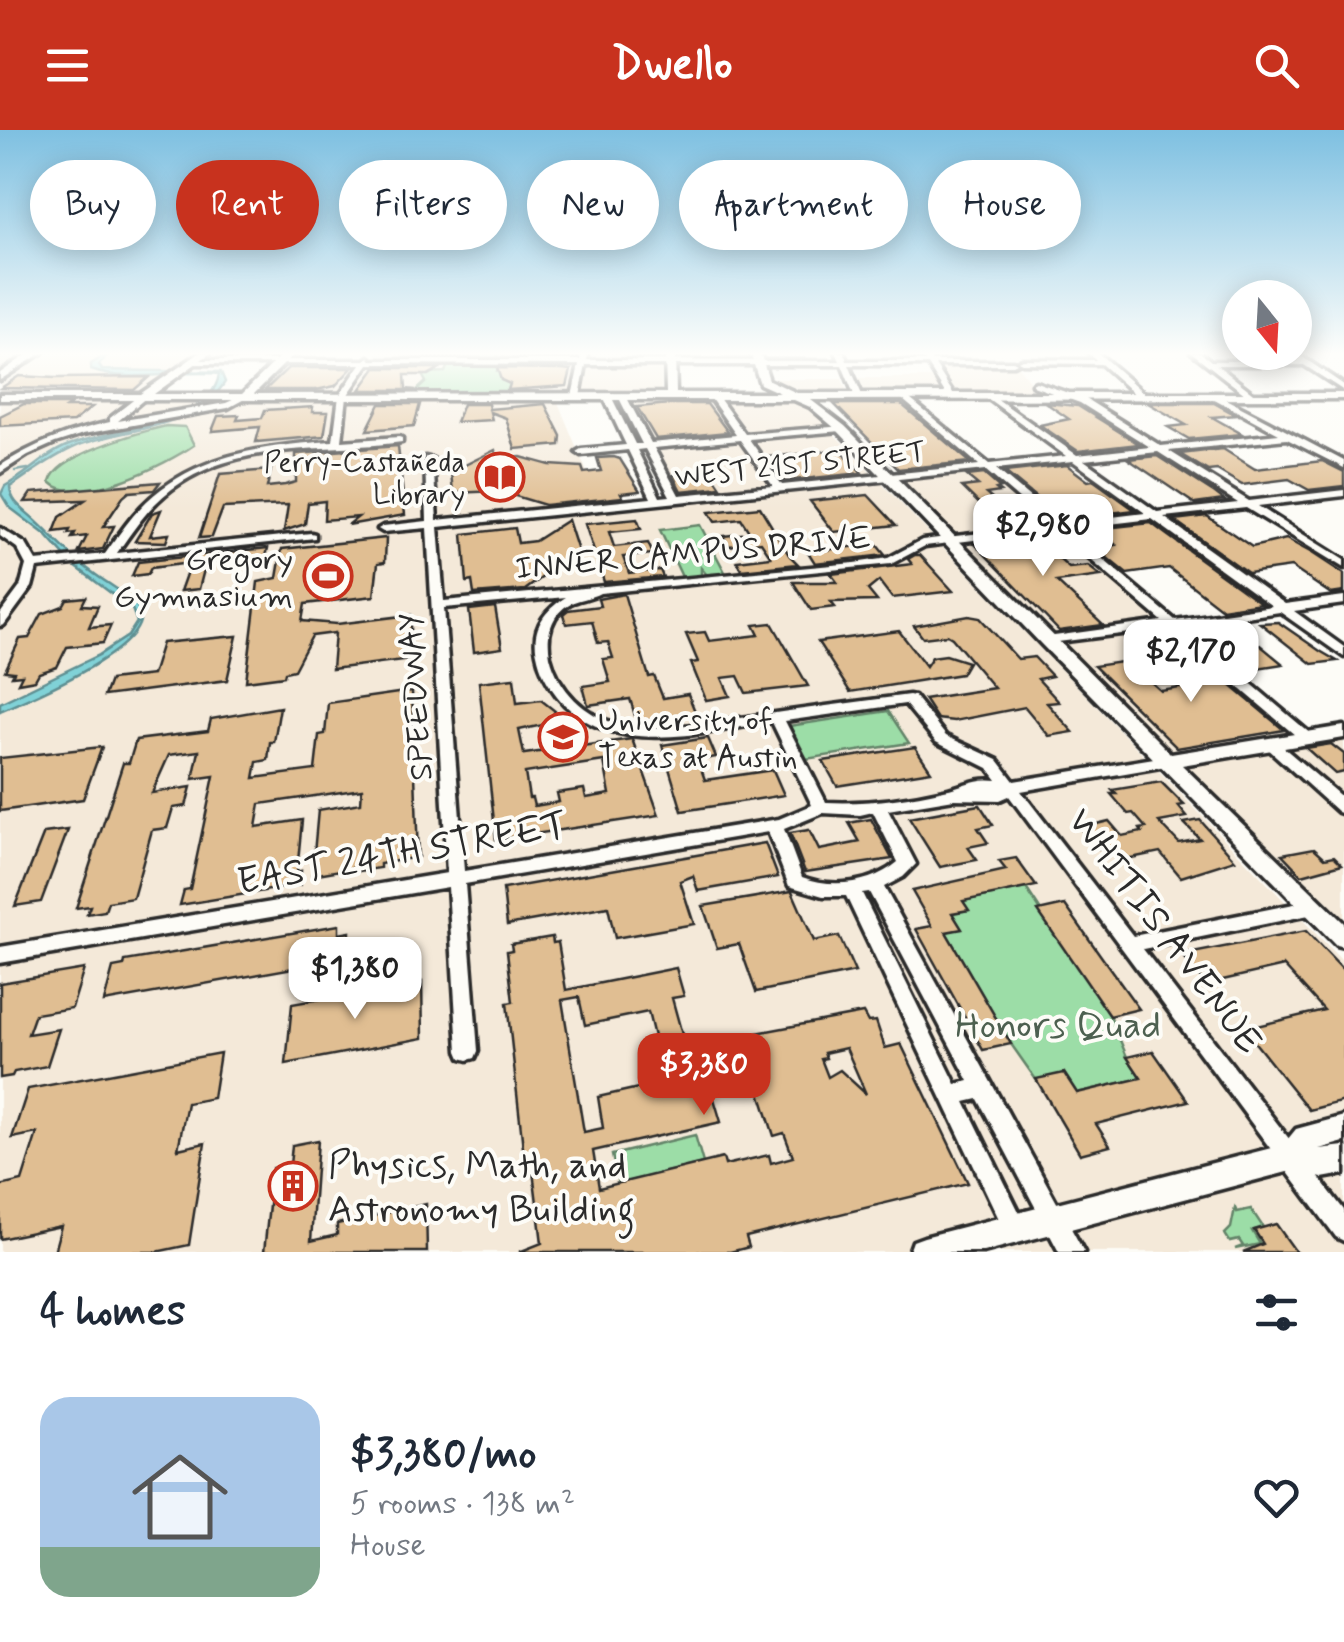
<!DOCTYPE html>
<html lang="en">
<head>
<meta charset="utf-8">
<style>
  :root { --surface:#fff; --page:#f6f6f7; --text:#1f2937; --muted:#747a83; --line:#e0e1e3; --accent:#c8321e }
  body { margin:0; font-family:Mynerve,sans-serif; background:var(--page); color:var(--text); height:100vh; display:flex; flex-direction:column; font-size:38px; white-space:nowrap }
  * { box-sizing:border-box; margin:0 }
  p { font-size:32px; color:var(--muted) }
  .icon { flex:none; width:55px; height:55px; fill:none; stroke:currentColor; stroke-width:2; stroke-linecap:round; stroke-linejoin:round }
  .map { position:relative; height:1122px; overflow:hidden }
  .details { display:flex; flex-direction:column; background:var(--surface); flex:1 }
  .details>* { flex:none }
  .banner { position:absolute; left:30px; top:30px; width:1285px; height:90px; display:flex; gap:20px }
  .needle { width:65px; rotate:162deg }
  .fabs { position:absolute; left:1222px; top:150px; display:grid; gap:20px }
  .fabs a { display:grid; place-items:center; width:90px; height:90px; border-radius:50%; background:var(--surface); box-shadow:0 5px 25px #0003; font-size:50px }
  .price { position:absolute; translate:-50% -85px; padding:0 22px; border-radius:20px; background:#fff; color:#222; font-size:32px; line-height:65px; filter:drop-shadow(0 2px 5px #0008) }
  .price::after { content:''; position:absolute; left:50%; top:60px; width:30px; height:22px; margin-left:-15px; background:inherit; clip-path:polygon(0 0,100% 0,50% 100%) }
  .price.active { background:var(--accent); color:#fff }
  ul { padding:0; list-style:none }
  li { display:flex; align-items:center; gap:30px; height:250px; padding:0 40px }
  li+li { border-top:2px solid var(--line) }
  li span { display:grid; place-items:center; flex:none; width:280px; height:200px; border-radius:30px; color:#555 }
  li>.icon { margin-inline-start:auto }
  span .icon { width:120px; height:120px; fill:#fffc; stroke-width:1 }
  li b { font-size:42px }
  h2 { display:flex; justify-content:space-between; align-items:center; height:120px; padding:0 40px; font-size:42px }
  .chip { padding:0 35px; border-radius:45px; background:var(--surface); box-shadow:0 5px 25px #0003; font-size:35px; line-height:90px }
  .chip.active { background:var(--accent); color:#fff }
  header { display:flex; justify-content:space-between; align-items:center; height:130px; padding:0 40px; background:var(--accent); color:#fff; font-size:45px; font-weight:800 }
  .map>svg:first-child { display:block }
</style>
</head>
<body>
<header><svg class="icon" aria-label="menu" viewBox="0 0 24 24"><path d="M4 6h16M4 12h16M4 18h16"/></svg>Dwello<svg class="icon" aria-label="search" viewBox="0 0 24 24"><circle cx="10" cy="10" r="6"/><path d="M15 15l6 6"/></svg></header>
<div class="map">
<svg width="1344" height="1122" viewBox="0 0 1344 1122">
  <rect width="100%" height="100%" fill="#fdfcf7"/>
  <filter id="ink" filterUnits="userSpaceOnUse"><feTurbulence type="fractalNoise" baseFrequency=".01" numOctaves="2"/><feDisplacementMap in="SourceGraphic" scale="20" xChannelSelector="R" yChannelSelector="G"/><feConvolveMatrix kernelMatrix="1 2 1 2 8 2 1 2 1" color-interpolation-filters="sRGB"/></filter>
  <g filter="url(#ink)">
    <g fill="#f4e9d9">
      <path d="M0,222H197L128,271L557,270L603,381L729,367L712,341L665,345L622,266L802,270L841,298L832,302L1344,833V1122H0Z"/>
      <path d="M378,222H477L455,264L346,265Z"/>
      <path d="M484,222H663L661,264H463Z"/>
      <path d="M285,233H364L340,264H254Z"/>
      <path d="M1015,233L1031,253L1051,264H863L856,248H943L935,234Z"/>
      <path d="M769,249H842L848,263H792L771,254Z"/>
      <path d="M985,339L1052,396L951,407L894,348Z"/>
      <path d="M1057,399L1300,605L1167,627L958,411Z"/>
      <path d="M1344,607V798L1183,634Z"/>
    </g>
    <g fill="#9cdda7" stroke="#648469" stroke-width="2.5">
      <path d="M455,222H499L497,227H503L497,241L503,243L501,250L511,253L507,263H414L426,252L421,243L445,242L448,235H431L435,228Z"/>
      <path d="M166,296L185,297L194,315C167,334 77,379 50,352C56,325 140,302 166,296Z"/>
      <path d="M700,395L726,444L708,446L701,438V447L683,449L660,400Z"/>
      <path d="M888,581L909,613L806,629L789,596Z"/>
      <path d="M1026,758L1110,886L1127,927L1141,948L1077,963L1064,943L1037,951L1011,914L946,802L961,798L952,783L968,780L963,771Z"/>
      <path d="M695,1005L703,1033L618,1054L612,1025Z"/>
      <path d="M1235,1078L1237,1082L1251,1079L1263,1097L1252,1101L1260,1114L1235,1119L1243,1116L1239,1110L1230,1112L1225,1104L1231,1098Z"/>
    </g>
    <path fill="#80d2d7" stroke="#5e8f92" stroke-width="2.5" d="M110,222L99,235L102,240L221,242L225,252C195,300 126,297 77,316C53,326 31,343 10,357C11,373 25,380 36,391C54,408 72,428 92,442C106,453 123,461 135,474C170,512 27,569 0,581V573L99,525L128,506L137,492L132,479L71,433L46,405L9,377L1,364L5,356C26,345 42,327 64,317C106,298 212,297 219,244C178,239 130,254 91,240V234Z"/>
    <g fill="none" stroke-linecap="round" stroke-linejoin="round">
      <path stroke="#5e8f92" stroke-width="2.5" d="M15,341L28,339"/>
    </g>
    <g fill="#e0be92" stroke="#2b2b2b" stroke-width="2.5" fill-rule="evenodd">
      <path d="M288,238H352L335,256L316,260H265Z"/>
      <path d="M376,238H440L428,245H405L406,259L416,260H360Z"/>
      <path d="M497,238L562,239L571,240L567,256L508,260L510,254L501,250Z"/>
      <path d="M19,246L55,248L149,247L134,260L1,258Z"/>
      <path d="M1046,273L1078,276L1139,314L1078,321L1040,295L1069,289Z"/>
      <path d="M1148,273H1214L1236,285L1212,287L1242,304L1189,309L1168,297L1186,295Z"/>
      <path d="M24,274H71L66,277H92L73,292L0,296V286Z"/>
      <path d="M380,274H420L414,296L367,300Z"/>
      <path d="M463,274H488L489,279L545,274L561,306L560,315L515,319L506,288L490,282L492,290L456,292Z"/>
      <path d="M670,274H707L728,302L656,309L637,277Z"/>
      <path d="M834,274H901L970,332L898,339Z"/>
      <path d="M313,277L312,282H328L324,306L256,312L260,297L212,301L218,286L239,285L237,290L262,288L265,280Z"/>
      <path d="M398,316L405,385L348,395L358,387L324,390L325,371L308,373L305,394L284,401L288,375L223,378L212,407L199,408L220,344L271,340L267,357L285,355L296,352V324Z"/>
      <path d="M1223,319L1255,339L1322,331L1344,342V356L1309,360L1289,349L1242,355L1217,340L1208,341L1180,324Z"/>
      <path d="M495,320L497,329L521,327L550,335L582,337L584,343L601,341L597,328L614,327L620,329L640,361L621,363L623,367L545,375L499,361L453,363L451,342Z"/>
      <path d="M841,320L862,343L784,351L766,327Z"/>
      <path d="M1157,326L1215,363L1224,370L1195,374L1128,329Z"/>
      <path d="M1067,335L1088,351L1093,350L1135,380L1062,389L1005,342Z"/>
      <path d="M711,342L721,357L681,361L673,345Z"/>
      <path d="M984,344L1000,358L996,359L1000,362L986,364L1006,381L1018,380L1039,392L1003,397L962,357L978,355L967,346Z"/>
      <path d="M160,352L154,360L129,362L123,367L103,397L114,396L103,419L79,422L87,406L72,408L75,403L68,404L70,400L54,402L60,387L85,370L25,372L31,363Z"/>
      <path d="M868,365L896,395L834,402L810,371Z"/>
      <path d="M760,377L789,425L798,434L742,440L737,431L771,427L761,412L729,416L723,406L750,403L741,389L715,392L709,382Z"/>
      <path d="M161,380L150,406L169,404L166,412L135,411L152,383Z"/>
      <path d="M1207,386L1252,417L1286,409L1312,423L1344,444V462L1331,464L1291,437L1248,443L1174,390Z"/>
      <path d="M637,389L641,399L609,402L614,417L648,413L653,424L623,427L629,443L660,440L663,447L604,452L585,394Z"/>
      <path d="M568,390L578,421L525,460L474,464L472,451L467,452L463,404L515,398L518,413L535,411Z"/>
      <path d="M1151,393L1167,405L1261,473L1222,479L1169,438L1127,444L1095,418L1116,415L1096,399Z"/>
      <path d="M386,408L385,432L378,433L374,466L305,474L302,491L337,494L411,485V529L332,539L335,503L312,506L294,540L285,542L284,546L246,551L258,452L277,448L282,419Z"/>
      <path d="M1058,408L1070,418L1050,421L1069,438L1088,436L1101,446L1057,452L1103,495L1059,501L975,414Z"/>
      <path d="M876,414L885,425L815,433L808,422Z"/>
      <path d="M268,418L266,427L206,432L199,459L180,461L190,433L151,438L148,444L132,446L138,432Z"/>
      <path d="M915,425H920L953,461L892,468L879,451L868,460L877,471L831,472L835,477L811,480L793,452H837L831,444L912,434L908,429Z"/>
      <path d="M624,464L649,547L654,546L663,568L688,564L696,584L637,592L630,569L588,575L583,556L610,552L603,529L613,528L608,512L598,513L592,491L566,494L563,484L568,480L600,476L598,469Z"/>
      <path d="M86,467L82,475L98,476L89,497L111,495L103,513L67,517L57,537L39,543L35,550L18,553L22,545L12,546L14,542L5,541L20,509L29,508L42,484L63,476L67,469Z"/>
      <path d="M495,477L502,518L474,522L469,480Z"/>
      <path d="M969,486L980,488L1018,529L1034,527L1052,546L1038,549L1059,572L1047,573L1073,602L1049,606L1025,577L954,591L937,589L924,569L994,558L952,508L947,505L923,508L914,496Z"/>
      <path d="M1278,492L1320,521L1337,531L1312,534L1260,493Z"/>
      <path d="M772,493L808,556L746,563L738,546L722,548L730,566L706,570L691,533L698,532L686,504L705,502L709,511L759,505L754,495Z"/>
      <path d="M1221,499L1243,518L1260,515L1283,534L1251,539L1207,507L1211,506L1205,502Z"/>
      <path d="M899,501L926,536L932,527L946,525L968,532L961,544L850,562L818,512Z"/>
      <path d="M237,506L227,550L104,566L110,550L152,545L162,513Z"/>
      <path d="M1128,531L1161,561L1180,558L1161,540L1205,534L1284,600L1177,618L1094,536Z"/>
      <path d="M514,548L517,573L541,570L555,581L548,594L519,600L524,624L632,609L659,685L496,710L479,552ZM604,631L610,664L586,668L584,659L557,663L559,672L534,676L532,668H529L525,643Z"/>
      <path d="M412,561L418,727L380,734V738L352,742V738L312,745L318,680L361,673L362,659L260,674L256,697L302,690L297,742L301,741L300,755L180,775L184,760L190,759L214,646L193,649L199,621L169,625L152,663L191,657L186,676L173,678L167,698L152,700L133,768L108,772L105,781L87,784L90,776L76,778L123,633H129L136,610L208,601L211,589L280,577L274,612H270L268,630L257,632L254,648L315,640L319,605L325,604L328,573Z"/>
      <path d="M708,608L716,627L698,630L705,650L773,640L784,665L682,681L662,615Z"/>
      <path d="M1331,614L1344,624V642L1335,644L1306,618Z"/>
      <path d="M102,617L83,669L0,681V628Z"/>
      <path d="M915,617L931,641L837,656L823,631Z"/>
      <path d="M1161,652L1184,675L1178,676L1187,687L1159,692L1179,713L1200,709L1184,693L1200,690L1235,730L1181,747L1160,722L1126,729L1121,723L1097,718L1080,698L1109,691L1122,706L1142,702L1140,699L1146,698L1133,683L1128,684L1111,664H1116L1112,660Z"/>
      <path d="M980,675L993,695L978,698L988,713L968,717L977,730L940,737L909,688Z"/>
      <path d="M871,689L892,729L805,742L790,703L809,700L819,720L860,712L849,693Z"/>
      <path d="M68,700L41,772L15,776L44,703Z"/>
      <path d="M765,713L778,747L698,761L693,746L680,751L694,794L615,808L608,777L507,795L503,759Z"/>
      <path d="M1314,718L1325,728L1334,726L1342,734L1302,745L1282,724Z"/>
      <path d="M1016,728L1036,756L963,771L969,780L952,783L962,799L946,802L1011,914L983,920L916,799L932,796L912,761L1006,740L999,731Z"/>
      <path d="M792,761L814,811L839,806L855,842L756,862L739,814L717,818L703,776Z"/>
      <path d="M1065,775L1101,826L1139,879L1110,886L1038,781Z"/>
      <path d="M339,795V804L350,802L349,828L104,872L113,838L124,836L125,831Z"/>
      <path d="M1306,801L1344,841V971L1309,980L1244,899L1324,880L1284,836L1205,854L1182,825Z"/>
      <path d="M552,807L553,813L558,812L566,860L676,838L684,866L672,868L696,955L709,952L721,992L593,1021L599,1058L723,1028L725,1035L769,1025L771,1033L793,1027L784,1003L774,1006L754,944L763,942L751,904L863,883L868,892L876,891L885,918L901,914L968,1053L746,1107L749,1117L730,1122H519L542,1113L531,1025L524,1027L507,873L513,872L507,821L512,820L511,814ZM579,867L585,895L648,882L665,952L598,967L603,998L584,1002L562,870ZM846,918L866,964L840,940L828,947L821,929L826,928L824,923Z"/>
      <path d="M84,839L72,878L35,884L28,904L59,899L47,936L14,942L12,946L0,948V853Z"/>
      <path d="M422,851L423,908L286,934L292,874Z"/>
      <path d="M1153,921L1188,971L1096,994L1110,1016L1080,1024L1036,949L1064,943L1077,963L1141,948L1127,927Z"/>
      <path d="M220,923L213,968L187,973L178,1019L205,1013L189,1115L156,1122H54L61,1096L0,1109V1056L22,1051L37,1003L12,1008L28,959Z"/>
      <path d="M318,1010L311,1111L337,1105V1094L426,1074L427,1122H264L273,1038L290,1035L292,1015Z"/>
      <path d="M1276,1094L1296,1122H1243L1263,1114L1254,1100Z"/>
    </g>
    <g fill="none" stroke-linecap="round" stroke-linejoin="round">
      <g stroke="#2b2b2b" stroke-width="7">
        <g id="minor">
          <path d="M581,222H589L587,230L840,231L836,222H844L847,231H925L919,222H927L932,231H1013L1017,233L1013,235H935L955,266L951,268H948L928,235H849L863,267L859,269L855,267L842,235H586L580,266L576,268L572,266L579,235L369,234L347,266L342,311L399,307L402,308V312C325,323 239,309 172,359C149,376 133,400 117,423L311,403L315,404V408L37,438L32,457L4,495L0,496V484L20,457L26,435L17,418L0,406V398L26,414L36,431L105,424C114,411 123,398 133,386C183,326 259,316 333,311L339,266L361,234H195L191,232L192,230H365L369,227L372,230H580Z"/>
          <path d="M1088,222H1097L1145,264V268H1139L1101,234L1022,233L1018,231L1022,229L1096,230Z"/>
          <path d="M1191,222H1200L1211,231H1297L1286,222H1295L1344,255V261L1304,235H1217L1257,266L1250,268Z"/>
          <path d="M1036,252L1086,269L1161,316L1279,304L1209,266L1216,264L1344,331V338L1287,309L1169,321L1249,371L1344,360V366L1258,376L1344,430V438L1246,378L1164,387L1285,474L1344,466V474L1294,481L1344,517V527L1280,482L1183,496L1312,605L1314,608L1312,611H1302L1169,498L1042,514L1041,511L1047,507L1162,491L1056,400L925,416L891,434L600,463C591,468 580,469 571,473C551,484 546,505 550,526C558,559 585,586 618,594C660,604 706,592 748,587C802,579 855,572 909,565L914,566L946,606L998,630L1014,651L1166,626L1171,627L1174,631L1171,635L1166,636L1021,661L1133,806L1314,770L1320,772L1323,777L1320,782L1314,784L1143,819L1344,1080V1111L1336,1107L1009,666L1000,670L954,669L888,680L916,734L903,747L884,757L1084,1122H1059L978,969L965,972L1027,1098L1023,1106L1015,1110L1007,1106L846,766H823L789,756L768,702L465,754L478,921L475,928L468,930L461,928L458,921L448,757L0,833V817L447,743L427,398L383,402L378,399L383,396L427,391L425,327L433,329L437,390L651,368L628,320L581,325L576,322L581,319L626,315L603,266L607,264L611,266L635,314H642L618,266L619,264L626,266L651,313L736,305L709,266L713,264H716L745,304L844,296L845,298L841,301L749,309L782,355L979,335L902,269L901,267L905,265L989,334L1066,326L987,268L986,266L990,264L1077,325L1150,317L1080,273L1033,256L1032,254ZM740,310L773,356L679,365L654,318ZM645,319L670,366L660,367L637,320ZM1158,322L1238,373L1157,382L1084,330ZM1073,331L1145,383L1061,393L996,339ZM985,340L1049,395L922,410L888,428L854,433L444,471L438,397ZM1152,389L1272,476L1175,490L1067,399ZM566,467C545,480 531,498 537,524C540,540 547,553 557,566C608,630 703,602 772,592L812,675L779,689L464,741L444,478ZM905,574L936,612L988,638L997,650C975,647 964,656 944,660C905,669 866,674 826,672L785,591ZM873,682L898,732C872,754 833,759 802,747L784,699L823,683L860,685ZM869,762L969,951L956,954L862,763Z"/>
          <path d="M141,264L148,266L118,291L226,273L246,264L250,266L228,278L83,304L55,313L28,325L0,343V336C35,313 70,301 110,292V288Z"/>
          <path d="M1271,609L1276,611L1344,669V684L1338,682L1266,617L1264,614Z"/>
        </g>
      </g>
      <g stroke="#2b2b2b" stroke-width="7">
        <g id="major">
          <path d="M31,222H43L0,250V243Z"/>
          <path d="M201,222H212L154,264H242L285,222H296L254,264L666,263L665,222H675L676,263H780L760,254L750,222H760L769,250L797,263H1344V269L811,270L845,296L1171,624L1344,596V608L1182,635L1344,793V817L1336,815L1041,514L837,300L810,277L794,270H0V264H140Z"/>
          <path d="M1344,986V1012L1319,1019L1344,1016V1044L1322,1048L1291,1041L983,1122H909L913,1111L924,1107L1283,1015L1296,999Z"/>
        </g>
      </g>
      <use href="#minor" fill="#fdfcf7" fill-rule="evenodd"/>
      <use href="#major" fill="#fdfcf7" fill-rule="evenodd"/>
    </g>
  </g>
  <linearGradient id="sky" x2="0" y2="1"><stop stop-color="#7ec0e1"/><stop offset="0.59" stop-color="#fefefb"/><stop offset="1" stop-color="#fefefb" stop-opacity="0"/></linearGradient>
  <rect width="1344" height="379" fill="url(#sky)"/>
  <defs>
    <g id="library-ring" transform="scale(2.5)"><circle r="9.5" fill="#fdfcf7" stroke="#c8321e" stroke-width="1.5"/><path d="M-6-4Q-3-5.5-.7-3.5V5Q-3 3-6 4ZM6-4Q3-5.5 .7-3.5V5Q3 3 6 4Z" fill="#c8321e"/></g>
    <g id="stadium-ring" transform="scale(2.5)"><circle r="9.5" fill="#fdfcf7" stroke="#c8321e" stroke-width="1.5"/><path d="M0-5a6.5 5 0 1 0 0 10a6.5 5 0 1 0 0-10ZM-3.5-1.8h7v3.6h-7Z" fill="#c8321e"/></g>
    <g id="university-ring" transform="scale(2.5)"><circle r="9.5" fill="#fdfcf7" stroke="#c8321e" stroke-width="1.5"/><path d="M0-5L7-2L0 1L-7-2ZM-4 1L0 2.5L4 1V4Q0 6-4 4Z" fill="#c8321e"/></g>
    <g id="building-ring" transform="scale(2.5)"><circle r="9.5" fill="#fdfcf7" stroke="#c8321e" stroke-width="1.5"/><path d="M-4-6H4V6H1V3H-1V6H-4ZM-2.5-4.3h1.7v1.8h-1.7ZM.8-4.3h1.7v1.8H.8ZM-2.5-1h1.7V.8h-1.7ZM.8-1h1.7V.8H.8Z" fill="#c8321e"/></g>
  </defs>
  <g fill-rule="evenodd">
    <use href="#library-ring" x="500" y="347"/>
    <use href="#stadium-ring" x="328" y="446"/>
    <use href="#university-ring" x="563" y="607"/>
    <use href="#building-ring" x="293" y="1056"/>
  </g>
  <g text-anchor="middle" stroke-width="8" stroke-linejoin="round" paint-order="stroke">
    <g font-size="28" fill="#2b2b2b" stroke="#fdfcf7" text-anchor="end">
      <text x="465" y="341">Perry-Castañeda<tspan x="465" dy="32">Library</tspan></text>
    </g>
    <g font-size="28" fill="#2b2b2b" stroke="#fdfcf7">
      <text transform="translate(800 333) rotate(-6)" y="10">WEST 21ST STREET</text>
    </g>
    <g font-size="32" fill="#2b2b2b" stroke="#fdfcf7">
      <text transform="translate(693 422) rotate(-5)" y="11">INNER CAMPUS DRIVE</text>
      <text transform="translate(415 567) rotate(-94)" y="11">SPEEDWAY</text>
    </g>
    <g font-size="32" fill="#2b2b2b" stroke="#fdfcf7" text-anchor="end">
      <text x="293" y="439">Gregory<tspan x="293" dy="37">Gymnasium</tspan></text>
      <text x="598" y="600" text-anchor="start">University of<tspan x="598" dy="37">Texas at Austin</tspan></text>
    </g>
    <g font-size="38" fill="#2b2b2b" stroke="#fdfcf7">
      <text transform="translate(402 722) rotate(-10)" y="13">EAST 24TH STREET</text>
      <text transform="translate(1166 800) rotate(53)" y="13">WHITIS AVENUE</text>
    </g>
    <g font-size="38" fill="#4d6050" stroke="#fdfcf7">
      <text x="1058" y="907">Honors Quad</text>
    </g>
    <g font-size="38" fill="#2b2b2b" stroke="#fdfcf7" text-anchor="start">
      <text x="328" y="1047">Physics, Math, and<tspan x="328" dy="44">Astronomy Building</tspan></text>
    </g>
  </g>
</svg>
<div class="fabs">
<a><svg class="needle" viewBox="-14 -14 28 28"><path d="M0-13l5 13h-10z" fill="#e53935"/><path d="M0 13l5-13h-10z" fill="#747a83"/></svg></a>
</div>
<b class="price" style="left:1043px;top:449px">$2,980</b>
<b class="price" style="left:1191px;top:575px">$2,170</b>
<b class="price" style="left:355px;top:892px">$1,380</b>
<b class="price active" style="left:704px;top:988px">$3,380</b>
<div class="banner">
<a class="chip">Buy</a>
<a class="chip active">Rent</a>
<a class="chip">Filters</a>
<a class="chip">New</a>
<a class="chip">Apartment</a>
<a class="chip">House</a>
</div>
</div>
<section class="details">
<h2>4 homes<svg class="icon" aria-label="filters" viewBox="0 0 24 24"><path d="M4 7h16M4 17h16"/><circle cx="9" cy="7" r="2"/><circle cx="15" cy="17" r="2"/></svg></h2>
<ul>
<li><span style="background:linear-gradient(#a9c7e8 75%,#7fa58c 0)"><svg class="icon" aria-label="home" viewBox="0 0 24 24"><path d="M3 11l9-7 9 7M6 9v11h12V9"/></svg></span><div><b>$3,380/mo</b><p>5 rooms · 138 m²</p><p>House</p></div><svg class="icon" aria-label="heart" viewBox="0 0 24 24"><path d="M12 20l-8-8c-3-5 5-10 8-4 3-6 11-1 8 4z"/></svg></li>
</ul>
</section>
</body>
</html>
